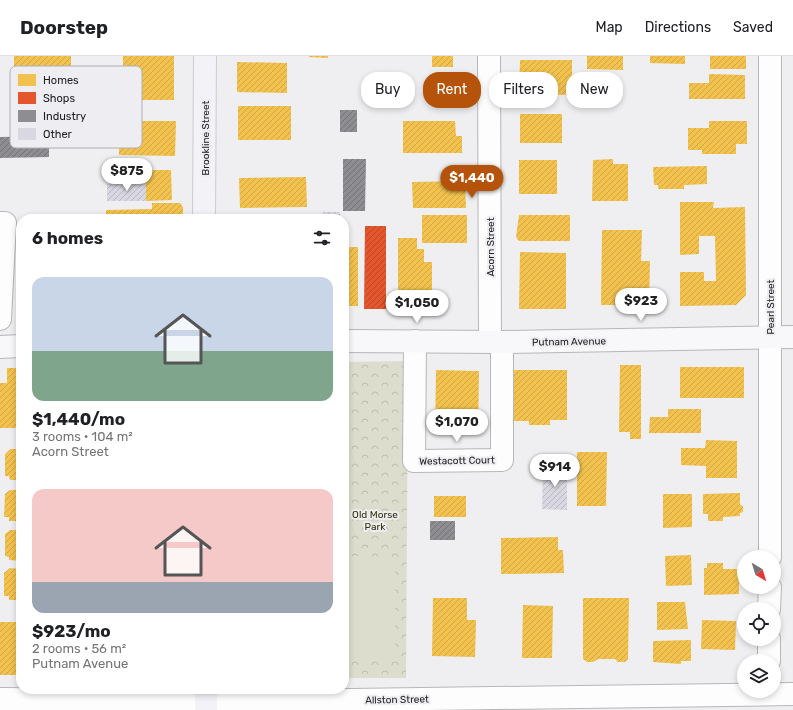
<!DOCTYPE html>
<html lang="en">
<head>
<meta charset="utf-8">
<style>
  :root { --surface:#fff; --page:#f2f2f2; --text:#202124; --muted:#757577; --line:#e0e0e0; --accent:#b45309 }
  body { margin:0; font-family:Rubik,sans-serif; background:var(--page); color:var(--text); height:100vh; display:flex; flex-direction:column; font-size:15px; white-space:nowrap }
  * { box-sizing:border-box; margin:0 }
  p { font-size:13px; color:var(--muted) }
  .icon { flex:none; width:22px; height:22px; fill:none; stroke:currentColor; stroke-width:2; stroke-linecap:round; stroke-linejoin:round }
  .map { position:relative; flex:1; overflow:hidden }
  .panel { position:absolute; left:16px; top:158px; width:333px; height:480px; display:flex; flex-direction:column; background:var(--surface); border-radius:16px; box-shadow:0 2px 6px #0003 }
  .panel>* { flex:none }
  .hud { position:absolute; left:361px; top:16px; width:372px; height:36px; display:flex; gap:8px }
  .needle { width:26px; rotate:142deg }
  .fabs { position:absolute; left:737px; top:494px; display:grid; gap:8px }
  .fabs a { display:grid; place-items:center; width:44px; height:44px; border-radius:50%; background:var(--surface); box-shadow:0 2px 6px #0003; font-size:20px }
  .price { position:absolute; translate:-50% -34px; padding:0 9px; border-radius:14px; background:#fff; color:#222; font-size:13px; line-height:26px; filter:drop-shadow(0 1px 2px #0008) }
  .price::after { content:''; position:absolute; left:50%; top:24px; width:12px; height:9px; margin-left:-6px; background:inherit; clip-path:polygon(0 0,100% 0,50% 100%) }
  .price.on { background:var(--accent); color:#fff }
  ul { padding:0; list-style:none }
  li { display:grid; align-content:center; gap:8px; height:212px; padding:0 16px }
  li span { display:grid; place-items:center; height:124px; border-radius:12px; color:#555 }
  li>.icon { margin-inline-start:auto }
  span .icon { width:72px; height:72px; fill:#fffc; stroke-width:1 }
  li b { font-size:17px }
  h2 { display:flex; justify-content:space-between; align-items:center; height:48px; padding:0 16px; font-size:17px }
  .tag { padding:0 14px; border-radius:16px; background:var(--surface); box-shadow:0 2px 6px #0003; font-size:14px; line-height:36px }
  .tag.on { background:var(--accent); color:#fff }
  header { display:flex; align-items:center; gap:24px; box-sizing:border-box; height:56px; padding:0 20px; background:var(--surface); border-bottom:1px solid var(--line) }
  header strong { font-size:19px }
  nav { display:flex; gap:22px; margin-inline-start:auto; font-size:14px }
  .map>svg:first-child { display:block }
</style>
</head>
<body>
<header>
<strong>Doorstep</strong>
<nav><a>Map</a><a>Directions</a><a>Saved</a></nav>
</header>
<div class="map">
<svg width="793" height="654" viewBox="0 0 793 654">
  <defs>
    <pattern id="park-crowns" width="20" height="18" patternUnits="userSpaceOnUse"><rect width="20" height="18" fill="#dcddcd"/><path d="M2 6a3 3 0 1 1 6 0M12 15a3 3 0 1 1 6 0" fill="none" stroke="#bcbdb0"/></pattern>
    <pattern id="homes-hatch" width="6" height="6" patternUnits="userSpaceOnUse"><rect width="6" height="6" fill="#f2c14e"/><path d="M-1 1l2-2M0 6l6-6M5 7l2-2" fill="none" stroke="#cfa644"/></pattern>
    <pattern id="shops-hatch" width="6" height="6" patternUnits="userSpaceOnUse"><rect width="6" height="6" fill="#e4572e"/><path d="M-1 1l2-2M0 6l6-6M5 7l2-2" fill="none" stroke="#b84827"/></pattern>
    <pattern id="industry-hatch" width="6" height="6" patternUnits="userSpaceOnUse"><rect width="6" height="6" fill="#8d8d92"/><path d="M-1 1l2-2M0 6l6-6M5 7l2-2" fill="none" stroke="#737377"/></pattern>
    <pattern id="building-hatch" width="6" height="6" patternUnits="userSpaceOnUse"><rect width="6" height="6" fill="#d9d8e2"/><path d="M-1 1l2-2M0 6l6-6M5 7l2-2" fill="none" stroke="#bab9c2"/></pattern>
  </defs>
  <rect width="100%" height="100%" fill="#efeff1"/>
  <path fill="url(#park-crowns)" d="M408,305L406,622H344V306Z"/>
  <path fill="#dcddcd" d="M344,500L395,501V606L344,605Z"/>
  <g fill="url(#homes-hatch)">
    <path d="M14,0H71V29H32V24H14Z"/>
    <path d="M123,0H174V44H123V26H108V11H123Z"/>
    <path d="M309,0H328V2L309,1Z"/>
    <rect x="432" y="0" width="21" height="11"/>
    <path d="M587,0H623V14L587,13Z"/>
    <path d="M650,0H685V8L650,7Z"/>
    <rect x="710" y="0" width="36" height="13"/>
    <path d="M520,4H572V39L519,38Z"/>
    <path d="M237,6L287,7V37L237,36Z"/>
    <path d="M709,18L745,19V43H689V27H709Z"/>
    <rect x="238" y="50" width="53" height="34"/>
    <rect x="520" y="58" width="42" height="29"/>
    <path d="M120,65H176L175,100L119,99V75H115V68H119Z"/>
    <path d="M403,65H455L456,80H462V97H403Z"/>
    <path d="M709,65H747V88H736V98H702V94H688V72H709Z"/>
    <path d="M613,103V108H628V145H592L593,104Z"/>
    <rect x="519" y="104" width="38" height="34"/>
    <path d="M707,110V128L684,129V133H658V129H654L653,111Z"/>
    <path d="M145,114H171L172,144L146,145Z"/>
    <path d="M306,121L307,151L240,152L239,122Z"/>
    <path d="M465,125L466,152H413L412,126Z"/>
    <path d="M680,146H714L713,152L745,151L746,239L736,249L680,250V216H704V225H716L715,180H699V198L680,199Z"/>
    <path d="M152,147H180L183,151V163H101V158H106V154L152,153Z"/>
    <rect x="422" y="159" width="45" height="28"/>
    <path d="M519,159H570V185H519L516,181Z"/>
    <path d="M602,174H642L641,205H650L649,249H601Z"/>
    <path d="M344,179H349V191H358V250H344Z"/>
    <path d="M398,182H417V193H424V206H432V244L398,243Z"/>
    <path d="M520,196L566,197V253H519Z"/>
    <path d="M620,309H641V383H630V376H619Z"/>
    <rect x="680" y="311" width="64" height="31"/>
    <path d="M7,312H21V372H0V327H7Z"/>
    <path d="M436,314L479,315L478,379L435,378Z"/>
    <path d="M514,314H567V364H550V369H529V365H513Z"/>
    <path d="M668,353H701V377H649L650,361H668Z"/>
    <path d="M706,384L737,385V422H706V410L681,409V392H705Z"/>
    <path d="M10,393H21V424H10L9,420H5V398Z"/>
    <path d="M577,396H607L606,450H577Z"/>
    <path d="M10,434H21V465H9V461H4L5,438Z"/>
    <path d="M740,437V449L743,450V456L740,457V460L723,461V465H708V458H703V438Z"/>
    <path d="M663,438H692V471L663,472Z"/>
    <rect x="434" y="440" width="32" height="21"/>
    <path d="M10,474H21V505L9,504V501L5,500V478Z"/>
    <path d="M558,481V494H563L564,517L501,518V482Z"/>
    <path d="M691,499L692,529L666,530L665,500Z"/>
    <path d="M707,507H723V513H739V538L704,539V512H707Z"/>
    <path d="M10,512L21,513V544H9V540H4V517Z"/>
    <path d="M433,542H467V564H476L475,601L432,600Z"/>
    <path d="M583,542H629L628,603L625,606H618L615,603H598L593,606H587L583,603Z"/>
    <path d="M657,546H685L688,573L657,574Z"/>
    <path d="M523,549L553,550L552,602H522Z"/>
    <path d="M702,564L736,565L735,594L701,593Z"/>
    <rect x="0" y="566" width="21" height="53"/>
    <path d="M691,584V605H681V608L653,606V585Z"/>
  </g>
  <path fill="url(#shops-hatch)" d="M365,170H386V253H364Z"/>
  <g fill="url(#industry-hatch)">
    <rect x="340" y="54" width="17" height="22"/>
    <path d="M49,80V101L0,102V81Z"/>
    <path d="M343,103H366L365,155H343Z"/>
    <rect x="430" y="465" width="25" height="19"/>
  </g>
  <g fill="url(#building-hatch)">
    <path d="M146,127V145H107V128Z"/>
    <path d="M323,156H340V163H322Z"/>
    <path d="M543,411H567V454L542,453Z"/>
  </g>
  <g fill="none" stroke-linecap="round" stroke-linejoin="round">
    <g stroke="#b7b7b9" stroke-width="24">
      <g id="minor">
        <path d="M489,0L490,286"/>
        <path d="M0,167H5L0,263"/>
        <path d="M415,285L414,405L502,404V286"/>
      </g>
    </g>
    <g stroke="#b7b7b9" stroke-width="24">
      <g id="tertiary">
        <path d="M770,501V0"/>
        <path d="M769,553L770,531"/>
        <path d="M769,605V583"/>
        <path d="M0,643L280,645L793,638"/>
      </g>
    </g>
    <g stroke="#b7b7b9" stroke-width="24">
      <g id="secondary">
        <path d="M344,285L502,286L793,281"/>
        <path d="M0,291L21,290"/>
      </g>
    </g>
    <g stroke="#cdcdce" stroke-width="24">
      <g id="primary">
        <path d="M204,163L205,0"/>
        <path d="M206,633V654"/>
      </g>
    </g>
    <use href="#minor" stroke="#fdfdfd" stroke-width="22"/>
    <use href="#tertiary" stroke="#fdfdfd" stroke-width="22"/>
    <use href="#secondary" stroke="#f8f7fa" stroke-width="22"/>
    <use href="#primary" stroke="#f2f2f7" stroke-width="22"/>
  </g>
  <g text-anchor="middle" stroke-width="4" stroke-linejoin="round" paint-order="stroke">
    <g font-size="10" fill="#202022" stroke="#eeeef2">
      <text transform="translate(205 82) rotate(-90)" y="4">Brookline Street</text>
      <text transform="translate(490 191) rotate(-90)" y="4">Acorn Street</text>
      <text transform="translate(770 251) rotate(-90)" y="4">Pearl Street</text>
      <text transform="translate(569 285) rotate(-1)" y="4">Putnam Avenue</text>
      <text transform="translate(457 404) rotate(-1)" y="4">Westacott Court</text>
      <text transform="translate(397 643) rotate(-1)" y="4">Allston Street</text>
    </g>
    <g font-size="10" fill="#2c2d03" stroke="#eeeef2">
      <text x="375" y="462">Old Morse<tspan x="375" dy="12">Park</tspan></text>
    </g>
  </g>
  <rect x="10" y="10" width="132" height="82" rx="6" fill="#eeeef2" stroke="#b0b0b4" stroke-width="1"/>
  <rect x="18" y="18" width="18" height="12" fill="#f2c14e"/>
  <rect x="18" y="36" width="18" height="12" fill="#e4572e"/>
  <rect x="18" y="54" width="18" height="12" fill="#8d8d92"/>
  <rect x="18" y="72" width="18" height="12" fill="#d9d8e2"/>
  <g font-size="11" fill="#202022">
    <text x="43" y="28">Homes</text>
    <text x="43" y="46">Shops</text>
    <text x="43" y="64">Industry</text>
    <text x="43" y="82">Other</text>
  </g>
</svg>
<div class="fabs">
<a><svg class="needle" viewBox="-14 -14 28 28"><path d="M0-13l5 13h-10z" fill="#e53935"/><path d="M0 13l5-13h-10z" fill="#757577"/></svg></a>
<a><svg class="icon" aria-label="locate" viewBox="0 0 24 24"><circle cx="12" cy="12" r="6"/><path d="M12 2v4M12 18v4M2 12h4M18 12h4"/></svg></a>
<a><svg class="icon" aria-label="layers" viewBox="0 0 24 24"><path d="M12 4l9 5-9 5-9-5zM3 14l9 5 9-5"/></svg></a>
</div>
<b class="price" style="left:127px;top:136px">$875</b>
<b class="price on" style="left:472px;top:143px">$1,440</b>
<b class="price" style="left:641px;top:266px">$923</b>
<b class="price" style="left:417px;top:268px">$1,050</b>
<b class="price" style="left:457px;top:387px">$1,070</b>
<b class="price" style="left:555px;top:432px">$914</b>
<div class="hud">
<a class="tag">Buy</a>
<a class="tag on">Rent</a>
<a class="tag">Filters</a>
<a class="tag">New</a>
</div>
<section class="panel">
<h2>6 homes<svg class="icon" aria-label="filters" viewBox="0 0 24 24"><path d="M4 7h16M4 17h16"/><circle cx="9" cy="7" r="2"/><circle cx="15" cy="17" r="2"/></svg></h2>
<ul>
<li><span style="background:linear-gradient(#c9d6e8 60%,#7fa58c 0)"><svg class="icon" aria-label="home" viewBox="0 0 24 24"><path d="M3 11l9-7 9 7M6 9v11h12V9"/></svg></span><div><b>$1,440/mo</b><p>3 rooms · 104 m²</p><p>Acorn Street</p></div></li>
<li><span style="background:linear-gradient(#f6c9c9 75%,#9aa5b1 0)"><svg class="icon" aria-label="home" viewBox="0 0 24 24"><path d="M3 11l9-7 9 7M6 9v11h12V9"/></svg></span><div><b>$923/mo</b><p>2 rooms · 56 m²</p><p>Putnam Avenue</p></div></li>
</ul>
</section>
</div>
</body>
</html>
